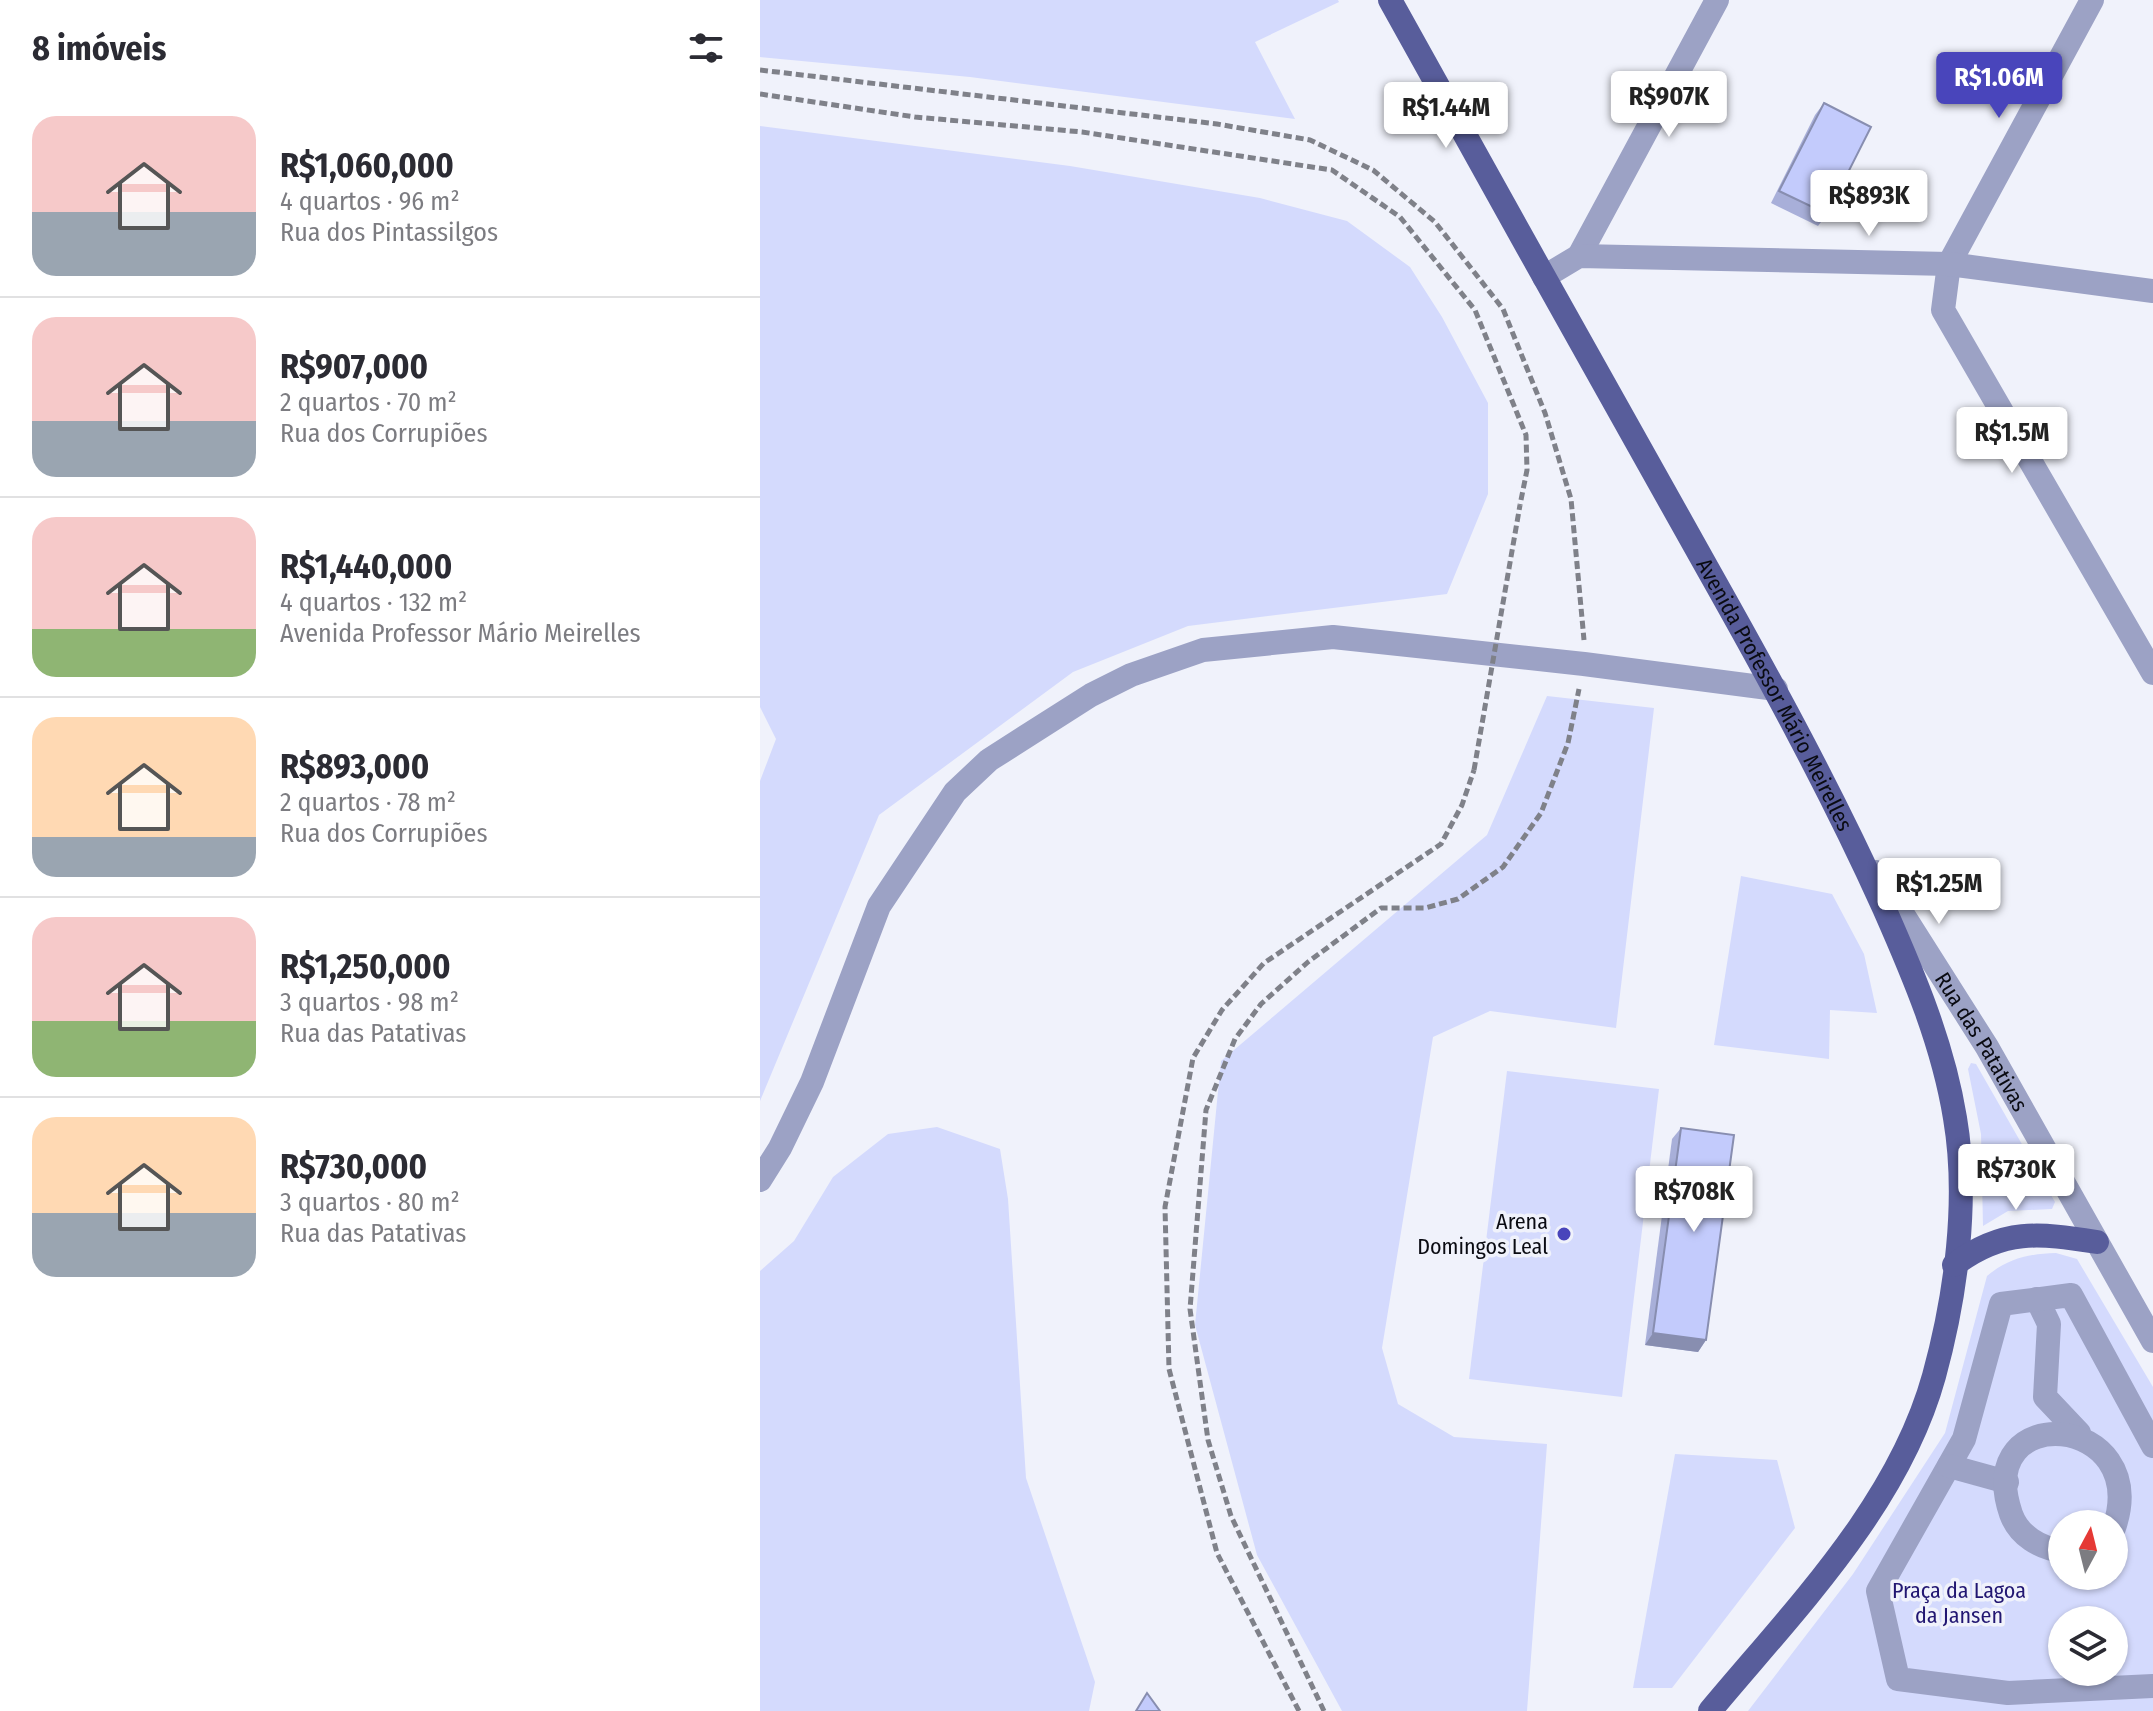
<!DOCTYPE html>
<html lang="pt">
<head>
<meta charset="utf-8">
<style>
  :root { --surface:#fff; --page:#f7f7f7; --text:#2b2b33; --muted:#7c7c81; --line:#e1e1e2; --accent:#4945bb }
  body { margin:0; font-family:"Fira Sans Condensed",sans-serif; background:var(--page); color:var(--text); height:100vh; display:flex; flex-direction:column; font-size:30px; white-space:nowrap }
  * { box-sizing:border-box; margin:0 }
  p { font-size:26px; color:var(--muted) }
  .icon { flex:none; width:44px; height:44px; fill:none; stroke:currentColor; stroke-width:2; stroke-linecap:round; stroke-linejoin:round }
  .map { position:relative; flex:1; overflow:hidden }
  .drawer { display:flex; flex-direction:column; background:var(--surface); width:760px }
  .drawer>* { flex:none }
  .needle { width:52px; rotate:7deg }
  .buttons { position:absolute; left:1288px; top:1510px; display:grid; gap:16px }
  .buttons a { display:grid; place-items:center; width:80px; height:80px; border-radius:50%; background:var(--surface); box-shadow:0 2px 6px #0004; font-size:40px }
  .price { position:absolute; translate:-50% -68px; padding:0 18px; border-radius:8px; background:#fff; color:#222; font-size:26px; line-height:52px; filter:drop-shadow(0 2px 4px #0008) }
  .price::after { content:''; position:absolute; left:50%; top:48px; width:24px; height:18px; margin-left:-12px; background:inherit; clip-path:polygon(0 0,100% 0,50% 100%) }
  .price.active { background:var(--accent); color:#fff }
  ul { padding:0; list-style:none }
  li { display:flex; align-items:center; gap:24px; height:200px; padding:0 32px }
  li+li { border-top:2px solid var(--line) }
  li span { display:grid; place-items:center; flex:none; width:224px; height:160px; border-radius:24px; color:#555 }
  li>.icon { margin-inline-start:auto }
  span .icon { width:96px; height:96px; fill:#fffc; stroke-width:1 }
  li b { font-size:34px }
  h2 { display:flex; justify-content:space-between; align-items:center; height:96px; padding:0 32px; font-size:34px }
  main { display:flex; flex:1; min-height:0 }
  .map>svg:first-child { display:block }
</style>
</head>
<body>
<main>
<section class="drawer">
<h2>8 imóveis<svg class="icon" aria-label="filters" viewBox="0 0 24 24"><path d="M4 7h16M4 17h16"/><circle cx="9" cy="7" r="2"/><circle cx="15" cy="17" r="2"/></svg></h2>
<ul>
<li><span style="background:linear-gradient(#f6c9c9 60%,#9aa5b1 0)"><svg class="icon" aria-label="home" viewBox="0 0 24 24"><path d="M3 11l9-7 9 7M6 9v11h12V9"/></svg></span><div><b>R$1,060,000</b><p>4 quartos · 96 m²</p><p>Rua dos Pintassilgos</p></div></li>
<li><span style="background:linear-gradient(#f6c9c9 65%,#9aa5b1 0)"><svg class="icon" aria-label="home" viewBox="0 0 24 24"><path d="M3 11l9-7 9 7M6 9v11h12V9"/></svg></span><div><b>R$907,000</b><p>2 quartos · 70 m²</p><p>Rua dos Corrupiões</p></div></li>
<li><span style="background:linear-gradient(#f6c9c9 70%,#8fb573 0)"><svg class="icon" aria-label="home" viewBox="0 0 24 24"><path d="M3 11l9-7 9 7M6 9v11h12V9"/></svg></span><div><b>R$1,440,000</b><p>4 quartos · 132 m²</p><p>Avenida Professor Mário Meirelles</p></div></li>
<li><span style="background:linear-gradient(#ffd9b3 75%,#9aa5b1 0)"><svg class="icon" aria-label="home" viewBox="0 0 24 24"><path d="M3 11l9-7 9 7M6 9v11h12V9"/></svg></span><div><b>R$893,000</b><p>2 quartos · 78 m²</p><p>Rua dos Corrupiões</p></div></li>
<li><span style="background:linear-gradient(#f6c9c9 65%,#8fb573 0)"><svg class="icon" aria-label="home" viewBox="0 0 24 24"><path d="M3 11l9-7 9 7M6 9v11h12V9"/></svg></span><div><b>R$1,250,000</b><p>3 quartos · 98 m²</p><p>Rua das Patativas</p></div></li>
<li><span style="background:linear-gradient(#ffd9b3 60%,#9aa5b1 0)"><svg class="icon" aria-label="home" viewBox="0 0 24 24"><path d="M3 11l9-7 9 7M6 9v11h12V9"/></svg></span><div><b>R$730,000</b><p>3 quartos · 80 m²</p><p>Rua das Patativas</p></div></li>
</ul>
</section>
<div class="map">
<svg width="1393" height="1711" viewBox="0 0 1393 1711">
  <rect width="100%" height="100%" fill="#f0f2fb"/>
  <g fill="#d4dafd" fill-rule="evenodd">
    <path d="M0,0H578L579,2L495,42L535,119L210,77L0,57Z"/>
    <path d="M0,126L310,166L500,198L587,221L650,267L682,317L728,403V494L687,594L428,626L313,672L119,815L0,1101V781L16,739L0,707Z"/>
    <path d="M787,696L894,708L856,1028L730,1011L673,1037L622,1348L638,1404L694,1437L787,1444L767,1711H582L497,1555L435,1325L461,1061L727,835Z"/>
    <path d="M981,876L1072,894L1104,954L1117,1013L1070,1010L1069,1059L954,1045Z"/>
    <path d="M1211,1063L1216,1064L1295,1202L1292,1209L1248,1211L1223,1226L1221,1134L1208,1069Z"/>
    <path d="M747,1071L899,1089L862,1397L709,1379Z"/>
    <path d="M177,1127L240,1149L248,1199L266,1478L335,1682L329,1711H0V1271L34,1241L73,1177L128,1134Z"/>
    <path d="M1296,1253L1317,1259L1393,1387V1711H988L1093,1574L1185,1433L1227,1276C1249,1258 1268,1254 1296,1253ZM1302,1524H1354V1576H1302ZM1302,1620H1354V1672H1302Z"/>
    <path d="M915,1454L1017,1460L1035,1528L912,1688H873Z"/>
  </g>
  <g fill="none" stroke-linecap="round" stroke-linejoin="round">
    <g stroke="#7f8189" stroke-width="5" stroke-dasharray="8 4" stroke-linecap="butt">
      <path d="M0,70L457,124L550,140L613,170L675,222L743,309L785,413L811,499L824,640"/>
      <path d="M0,94L155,117L322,132L572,170L640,217L715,310L766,435L767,470L760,505"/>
      <path d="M539,1711L457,1553L409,1369L405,1207L433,1058L462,1010L504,963L681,844L702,805L714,770"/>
      <path d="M564,1711L471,1516L448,1440L430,1309L446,1110L475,1039L501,1004L548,962L621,908H665L698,899L743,867L781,813L808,743L819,689"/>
    </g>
    <g stroke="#9ca2c5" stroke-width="24">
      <path d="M1332,0L1189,264L1183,310L1393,673"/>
      <path d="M819,256L957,0"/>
      <path d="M784,277L819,256L1189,264L1393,291"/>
      <path id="s1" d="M1116,872L1227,1047L1393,1341"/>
      <path d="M0,1180L20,1148L52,1082L119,906L195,792L229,760L331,695L371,675L443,650L573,637L824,664L1016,689"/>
      <path d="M1277,1299L1289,1324L1285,1397L1319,1433"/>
      <path d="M1393,1446L1311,1295L1241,1304L1204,1439L1118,1591L1138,1679L1248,1693L1393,1686"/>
      <path d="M1189,1466L1247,1482"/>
      <path d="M1302,1551C1280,1548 1259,1536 1251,1514C1211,1398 1393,1413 1354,1528"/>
    </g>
    <g stroke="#585d9b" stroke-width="24">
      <path id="s2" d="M630,0C736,191 843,383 950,573C1012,683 1072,793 1124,908C1154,976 1183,1044 1195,1118C1209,1200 1196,1296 1174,1376C1138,1506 1034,1610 950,1711"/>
      <path d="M1194,1265C1243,1228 1279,1233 1337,1242"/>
    </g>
    <path stroke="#7f8189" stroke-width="5" stroke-dasharray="8 4" stroke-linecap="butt" d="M714,770L760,505"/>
  </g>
  <g fill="#a8afd9">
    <path d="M1064,103L1067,214L1058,226L1011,203L1055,115Z"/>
    <path d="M921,1128L946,1340L938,1352L885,1345L912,1139Z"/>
  </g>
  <path fill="#888eb0" d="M893,1333L946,1340L938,1352L885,1345Z"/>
  <g fill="#c3cbfc" stroke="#888eb0" stroke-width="2">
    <path d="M1064,103L1111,127L1067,214L1019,191Z"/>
    <path d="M921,1128L974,1135L946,1340L893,1333Z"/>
    <path d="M387,1693L400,1711H376Z"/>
  </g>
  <circle fill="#4945bb" stroke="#f0f2fb" stroke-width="3" cx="804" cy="1234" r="8"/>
  <g text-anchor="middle" stroke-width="7" stroke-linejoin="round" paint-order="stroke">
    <g font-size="22" fill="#0a0b12" stroke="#f0f2fb">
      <text dy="8" stroke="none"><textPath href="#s2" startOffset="794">Avenida Professor Mário Meirelles</textPath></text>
      <text dy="8" stroke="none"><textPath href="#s1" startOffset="200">Rua das Patativas</textPath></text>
    </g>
    <g font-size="22" fill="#0a0b12" stroke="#f0f2fb" text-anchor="end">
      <text x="788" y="1229">Arena<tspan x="788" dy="25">Domingos Leal</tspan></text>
    </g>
    <g font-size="22" fill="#221772" stroke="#f0f2fb">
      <text x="1199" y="1598">Praça da Lagoa<tspan x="1199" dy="25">da Jansen</tspan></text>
    </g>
  </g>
</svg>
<div class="buttons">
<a><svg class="needle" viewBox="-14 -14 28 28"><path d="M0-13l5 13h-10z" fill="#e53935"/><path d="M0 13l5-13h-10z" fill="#7c7c81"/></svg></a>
<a><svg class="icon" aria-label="layers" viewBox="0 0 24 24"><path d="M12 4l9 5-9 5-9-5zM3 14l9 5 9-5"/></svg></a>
</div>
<b class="price active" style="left:1239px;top:120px">R$1.06M</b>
<b class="price" style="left:909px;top:139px">R$907K</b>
<b class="price" style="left:686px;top:150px">R$1.44M</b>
<b class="price" style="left:1109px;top:238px">R$893K</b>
<b class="price" style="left:1252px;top:475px">R$1.5M</b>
<b class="price" style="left:1179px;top:926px">R$1.25M</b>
<b class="price" style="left:1256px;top:1212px">R$730K</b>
<b class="price" style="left:934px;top:1234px">R$708K</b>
</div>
</main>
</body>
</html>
